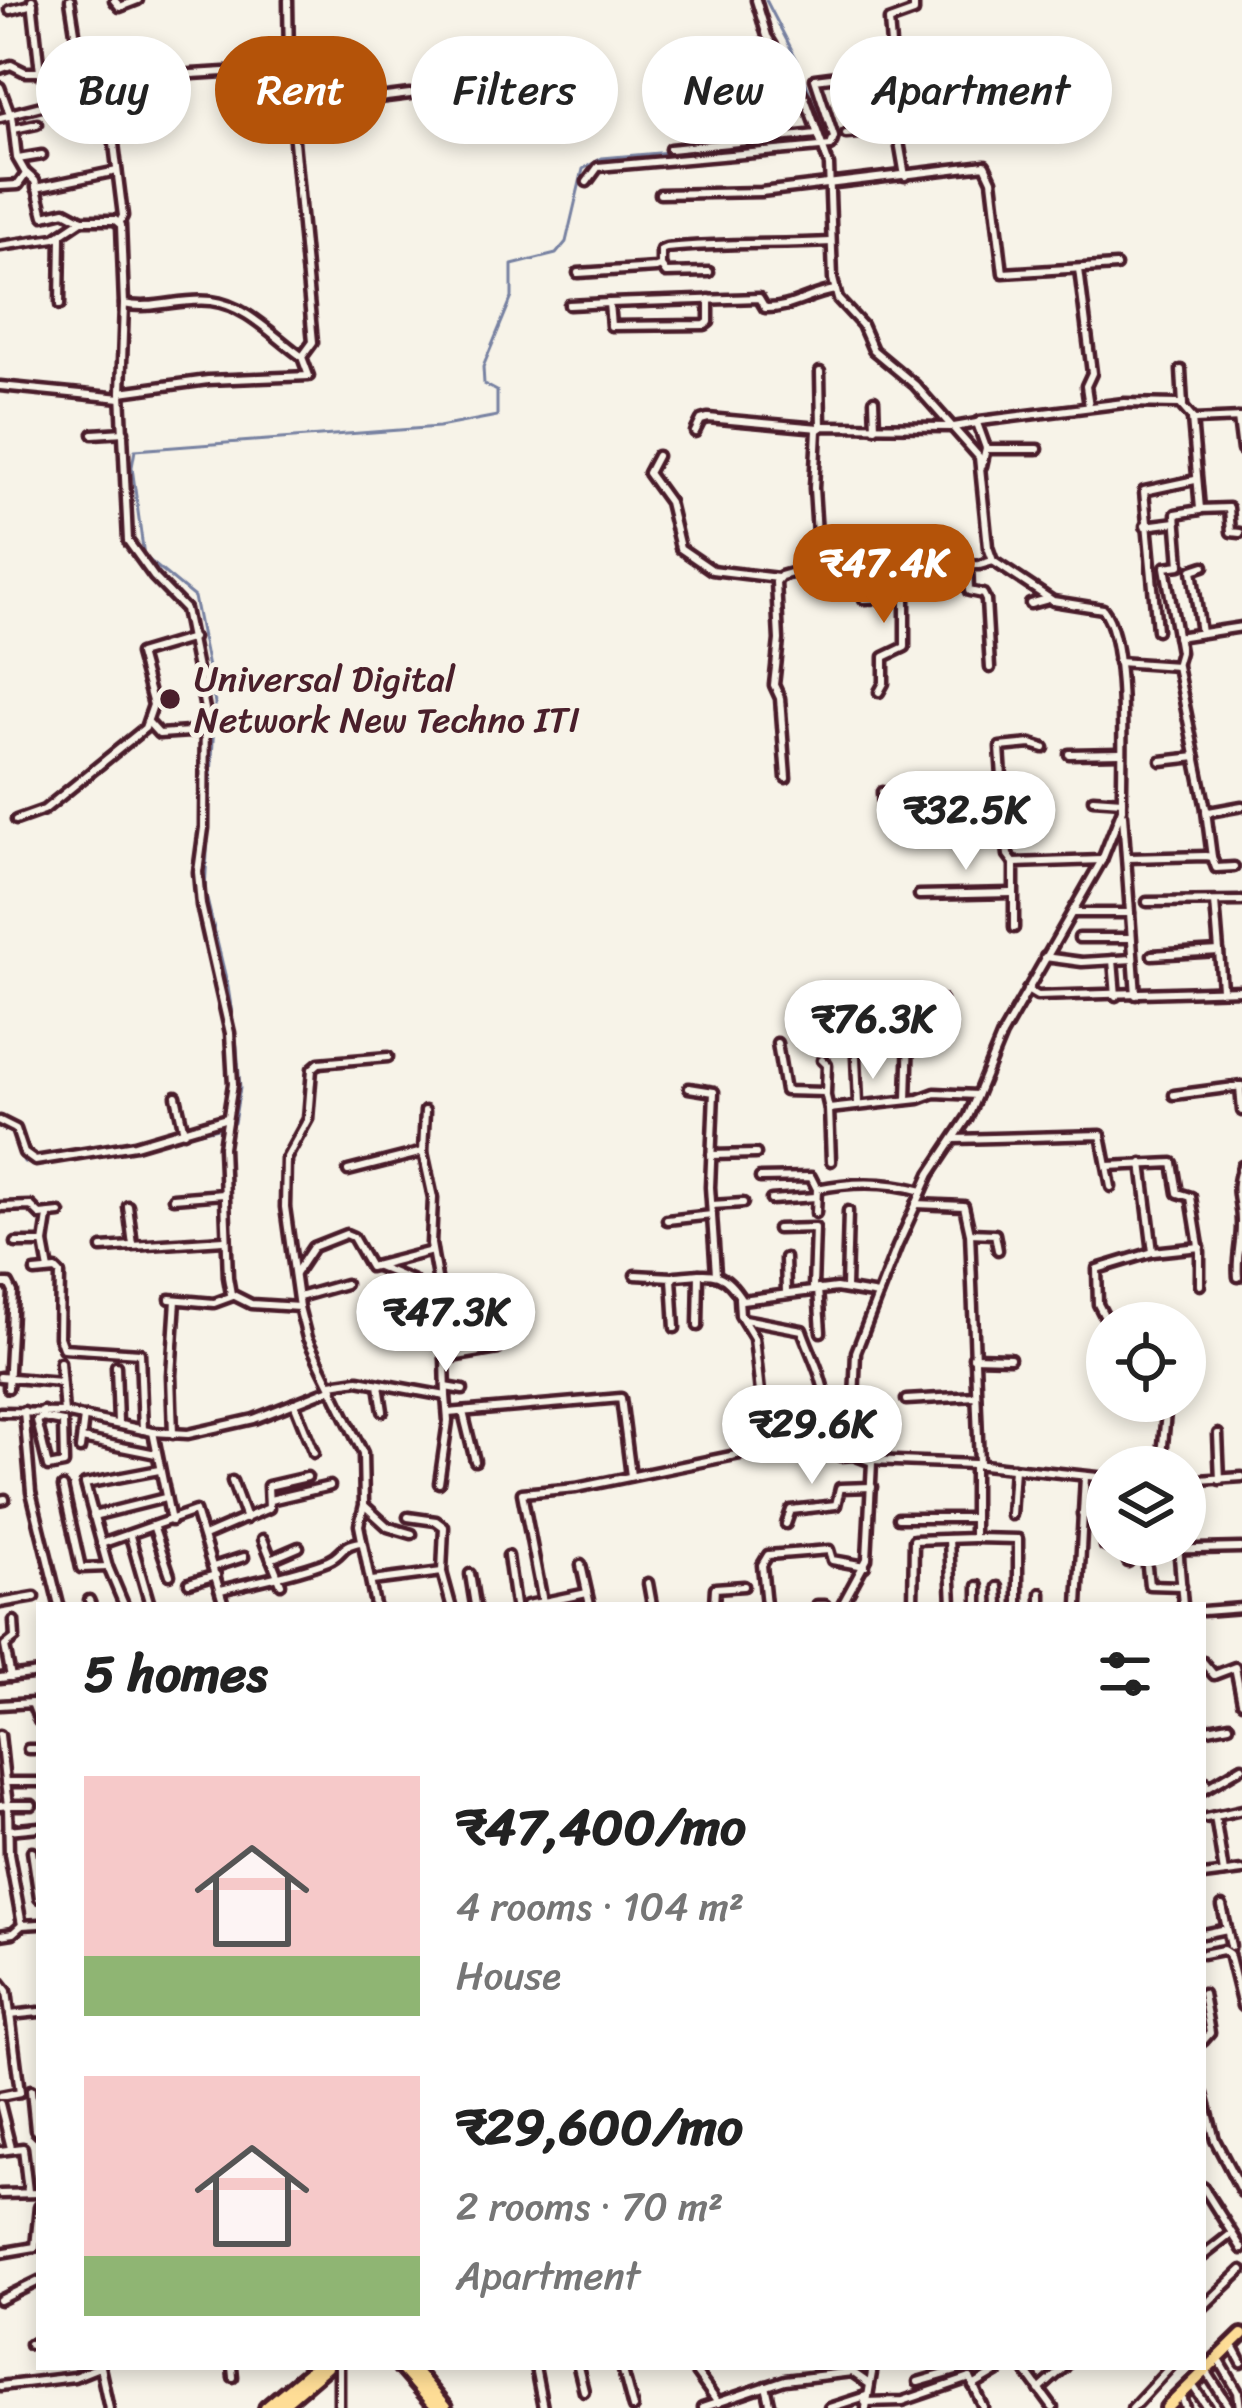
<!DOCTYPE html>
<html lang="en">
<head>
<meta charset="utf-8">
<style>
  :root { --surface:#fff; --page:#f2f2f2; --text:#222; --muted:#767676; --accent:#b45309 }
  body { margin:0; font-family:Sriracha,sans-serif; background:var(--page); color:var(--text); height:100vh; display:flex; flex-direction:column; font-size:45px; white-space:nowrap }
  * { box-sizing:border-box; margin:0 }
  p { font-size:39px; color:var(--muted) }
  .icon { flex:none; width:66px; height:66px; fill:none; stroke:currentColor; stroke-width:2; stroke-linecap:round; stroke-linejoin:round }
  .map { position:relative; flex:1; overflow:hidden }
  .panel { position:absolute; left:36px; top:1602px; width:1170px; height:768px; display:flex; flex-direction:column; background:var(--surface); border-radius:0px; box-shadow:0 6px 18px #0003 }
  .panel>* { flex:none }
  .top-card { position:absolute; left:36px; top:36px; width:1170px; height:108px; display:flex; gap:24px }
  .controls { position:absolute; left:1086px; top:1302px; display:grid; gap:24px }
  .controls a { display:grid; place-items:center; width:120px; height:120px; border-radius:50%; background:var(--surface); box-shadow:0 6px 18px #0003; font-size:60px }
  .price { position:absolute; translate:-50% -102px; padding:0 27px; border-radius:42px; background:#fff; color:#222; font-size:39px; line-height:78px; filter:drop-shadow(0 3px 6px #0008) }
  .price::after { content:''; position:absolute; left:50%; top:72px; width:36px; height:27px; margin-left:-18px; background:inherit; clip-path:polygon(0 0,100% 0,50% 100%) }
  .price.on { background:var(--accent); color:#fff }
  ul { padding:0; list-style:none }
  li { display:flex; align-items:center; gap:36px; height:300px; padding:0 48px }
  li span { display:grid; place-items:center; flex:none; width:336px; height:240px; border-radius:0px; color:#555 }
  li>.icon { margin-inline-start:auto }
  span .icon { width:144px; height:144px; fill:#fffc; stroke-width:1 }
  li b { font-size:51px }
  h2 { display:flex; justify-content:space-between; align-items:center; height:144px; padding:0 48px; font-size:51px }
  .pill { padding:0 42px; border-radius:54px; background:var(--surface); box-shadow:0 6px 18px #0003; font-size:42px; line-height:108px }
  .pill.on { background:var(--accent); color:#fff }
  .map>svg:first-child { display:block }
</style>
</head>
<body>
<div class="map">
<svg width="1242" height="2408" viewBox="0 0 1242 2408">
  <rect width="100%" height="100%" fill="#f7f3e8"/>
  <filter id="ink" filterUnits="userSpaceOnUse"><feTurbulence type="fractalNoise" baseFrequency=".00833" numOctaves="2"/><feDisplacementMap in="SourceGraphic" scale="24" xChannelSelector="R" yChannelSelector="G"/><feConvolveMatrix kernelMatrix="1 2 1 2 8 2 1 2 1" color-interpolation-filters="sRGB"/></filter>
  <g filter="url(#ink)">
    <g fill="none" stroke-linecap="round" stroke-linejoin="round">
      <g stroke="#7781a1" stroke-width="3">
        <path d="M230,1124L234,1123L240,1088L237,1047L228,987L205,891L215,703L194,597L144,556L132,467L135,450L439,427L497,416V391L484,384L483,367L512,297V265L556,254L566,242L583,169L602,158L827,138L797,60L766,0"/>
        <path d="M0,1128L11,1133L24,1162L39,1165L85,1156"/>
        <path d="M147,1144L222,1127"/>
      </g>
      <g stroke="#4a1f2b" stroke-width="15">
        <g id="minor">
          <path d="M32,0L40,72"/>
          <path d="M70,0L82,77"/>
          <path d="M114,0L120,7L138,0"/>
          <path d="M756,0L767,36L805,98L829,165L833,279L838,299L862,325L873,350L915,385L979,457L988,547L993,561L1053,601L1103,609C1129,642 1121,764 1122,809L1102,860L1002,1035L968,1117L930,1174L897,1247L856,1352L852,1451L856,1456L872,1462L867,1559L842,1605"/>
          <path d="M10,10L33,4"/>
          <path d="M0,69L11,65L25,72H39L48,82L82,77L85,85C105,78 120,80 140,78C188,74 234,71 282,70L289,63L288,0"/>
          <path d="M88,84L95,123L105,124L106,134L113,136L123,216L120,222"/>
          <path d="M0,87L10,114L57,102L90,100"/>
          <path d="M291,109L410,94"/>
          <path d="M703,109L805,98"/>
          <path d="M124,117L131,80"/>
          <path d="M0,118L12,115L17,158L25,172L35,181L44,216L65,211L82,220H115L121,225L124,304L121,392L128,541L154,577L185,609L205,709L204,828L198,872L201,905L230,1033L233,1084L223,1147L228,1277L231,1294L251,1304L299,1307L307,1338L363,1453L364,1505L359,1525L375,1605"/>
          <path d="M14,129L37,124"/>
          <path d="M846,134L897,130L905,176"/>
          <path d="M670,149L817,134"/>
          <path d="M18,159L42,155"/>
          <path d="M587,182L598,167L831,146L834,137L815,79L893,69L889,21L914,12V0"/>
          <path d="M0,186L18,185L26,174"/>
          <path d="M36,188L117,171"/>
          <path d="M660,194L761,192L985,165L992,180L1003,273L1116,266"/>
          <path d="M0,246L55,238L82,220"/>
          <path d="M661,266L666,273L709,272"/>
          <path d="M1079,269L1092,373L1086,386L1089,406"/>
          <path d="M578,273L656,268L661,266V250L666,248C722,242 775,245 831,242"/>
          <path d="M609,303L759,298L765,308C791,309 809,294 835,290"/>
          <path d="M124,304C153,311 182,297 211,301C246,305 274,337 301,356"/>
          <path d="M60,305L61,236"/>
          <path d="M569,305L609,303L611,326L705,325L709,322V299"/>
          <path d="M1181,370L1183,405"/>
          <path d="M820,372L821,427"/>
          <path d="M0,386L121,398"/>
          <path d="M121,392L208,380L309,376L302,357L313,342L287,67"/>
          <path d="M874,400L875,428"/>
          <path d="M1238,418L1242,450"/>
          <path d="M1192,419L1200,509L1229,508L1231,532L1240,533"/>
          <path d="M695,432L701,420L708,418L819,428"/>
          <path d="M93,434L124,432"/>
          <path d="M986,449H1038"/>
          <path d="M657,456L648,473L669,502L680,548L712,570L778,578"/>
          <path d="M982,466L986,448L977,423L980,421L1124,403L1180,404L1194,420L1242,418"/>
          <path d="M1145,526L1176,522"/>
          <path d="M968,565L969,591L983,594L986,600L990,668"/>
          <path d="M818,567L979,565L993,561"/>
          <path d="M864,599L886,598L888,570L895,566"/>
          <path d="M1030,604L1048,599"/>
          <path d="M1157,630L1144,491L1195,480"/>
          <path d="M1201,633L1192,570L1204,566"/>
          <path d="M1177,637L1242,627"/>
          <path d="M1118,662L1177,666L1206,809L1209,812L1242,806"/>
          <path d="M1176,666L1180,652L1165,567L1180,565L1176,514L1200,510"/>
          <path d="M879,692L884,683V657L905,647V565"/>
          <path d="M149,723L159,734L205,731"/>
          <path d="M1069,754L1120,753"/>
          <path d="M1161,761L1196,757"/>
          <path d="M786,778L780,698L774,685L779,640L776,582L781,576L819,565L814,488L817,430L823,426L954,427L977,423"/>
          <path d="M882,792L883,810L888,815L929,817L940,824L1005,823L1008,855L1014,863"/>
          <path d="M1093,799L1122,801"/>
          <path d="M1206,811L1212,857"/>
          <path d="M1123,815L1130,913"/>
          <path d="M16,820L44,810L145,728L153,705L139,654L193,638"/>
          <path d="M1005,823L1000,747L1031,744L1044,748"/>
          <path d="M1128,858L1206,856L1212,857L1216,868L1234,867"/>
          <path d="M919,895L1012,893"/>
          <path d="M1147,902L1242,901"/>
          <path d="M1215,902L1222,988"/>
          <path d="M1072,913H1130L1136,995"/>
          <path d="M1014,928V863L1102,860"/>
          <path d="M1079,938H1131"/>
          <path d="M1152,955L1219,951"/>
          <path d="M1045,957L1082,962L1133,959"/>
          <path d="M1113,960L1116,996"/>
          <path d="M1027,990L1037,996L1242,990"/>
          <path d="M777,1043L785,1091L825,1092L829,1109L919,1099L935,1093L977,1095"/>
          <path d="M856,1057L858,1104"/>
          <path d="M822,1060L827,1065L826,1093"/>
          <path d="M1240,1087L1242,1111"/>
          <path d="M689,1088L714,1092L710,1187L716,1274"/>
          <path d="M1174,1095L1242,1086"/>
          <path d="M176,1096L184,1132"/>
          <path d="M907,1100L910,999L941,1000"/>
          <path d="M829,1109L831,1161"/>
          <path d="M425,1111L423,1152L433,1198L431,1244L444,1317L446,1396"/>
          <path d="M0,1121L16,1129L24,1153L35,1161L135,1145L227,1118"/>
          <path d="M955,1139L1101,1135L1111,1187"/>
          <path d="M711,1155L756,1154"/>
          <path d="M1142,1163L1153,1252"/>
          <path d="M1108,1166L1173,1163L1178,1193L1191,1197L1200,1252V1285"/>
          <path d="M348,1171L423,1152"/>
          <path d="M760,1178L811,1177L817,1189"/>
          <path d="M173,1198L224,1194"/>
          <path d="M771,1200L816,1197"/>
          <path d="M916,1204L964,1206L970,1233L995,1234L998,1250"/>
          <path d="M712,1205L743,1203"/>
          <path d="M128,1206L133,1245"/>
          <path d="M0,1207L31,1206L40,1215L60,1213"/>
          <path d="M816,1213L817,1189C853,1181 886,1181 922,1191"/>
          <path d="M667,1220L712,1215"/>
          <path d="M777,1229L815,1228L813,1288"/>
          <path d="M970,1232L979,1464"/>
          <path d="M16,1243H44L49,1270"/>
          <path d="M44,1243L48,1217"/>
          <path d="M102,1248L224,1240"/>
          <path d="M785,1258L786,1292"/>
          <path d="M377,1266L413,1281L428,1308L443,1309"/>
          <path d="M35,1272L56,1270L60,1274L59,1337L63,1348L140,1353L143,1430"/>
          <path d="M295,1274L313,1247L346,1234L353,1237L370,1267L432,1251"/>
          <path d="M635,1275L673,1277"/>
          <path d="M1238,1277C1236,1258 1241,1245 1241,1226C1242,1198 1232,1196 1242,1166"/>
          <path d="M0,1284H9L13,1292L8,1388"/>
          <path d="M846,1288L848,1211"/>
          <path d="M818,1289L821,1332"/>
          <path d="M299,1297L345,1284"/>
          <path d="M739,1298L740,1315L754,1338L766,1447"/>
          <path d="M170,1299L214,1303L233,1296"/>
          <path d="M299,1307L285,1207L286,1159L308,1119L312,1069L319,1063L388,1057"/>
          <path d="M744,1319L802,1330C811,1355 822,1374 826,1401"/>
          <path d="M1108,1323L1098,1304L1097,1269L1153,1252L1200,1247"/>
          <path d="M698,1326L699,1274"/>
          <path d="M675,1328L672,1278L676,1276C712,1273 723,1269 742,1300L836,1288L878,1295"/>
          <path d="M392,1336L445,1338"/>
          <path d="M973,1357L1010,1358"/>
          <path d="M445,1358L498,1349"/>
          <path d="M60,1362L64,1413"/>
          <path d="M116,1366L118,1423"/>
          <path d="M0,1377L61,1382"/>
          <path d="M331,1384L358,1380L446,1396L448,1421L439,1483"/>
          <path d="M379,1385L383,1411"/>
          <path d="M446,1387L463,1390"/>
          <path d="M906,1400L976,1396"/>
          <path d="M294,1403L314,1453"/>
          <path d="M24,1411L31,1492L59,1605"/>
          <path d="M0,1412L64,1413L153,1432L188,1434L254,1419L333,1388"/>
          <path d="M463,1412L475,1461"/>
          <path d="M448,1413L621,1398L631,1476"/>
          <path d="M42,1418L37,1420L48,1467L64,1464L63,1422L42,1418L43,1411"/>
          <path d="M153,1432L171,1521"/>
          <path d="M173,1434L171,1375L176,1300"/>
          <path d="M1218,1434L1220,1480"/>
          <path d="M82,1439L156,1454"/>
          <path d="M80,1449L84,1417"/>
          <path d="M871,1460L974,1464L1107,1478"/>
          <path d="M1161,1467L1167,1401"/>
          <path d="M232,1481L246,1519"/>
          <path d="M1185,1481L1242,1477"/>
          <path d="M63,1487L81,1568L108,1567"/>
          <path d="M0,1500L5,1499"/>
          <path d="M270,1500L330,1486"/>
          <path d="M365,1506L388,1527L412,1534"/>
          <path d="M1082,1514L1103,1519L1105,1546L1125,1549L1128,1562"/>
          <path d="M1011,1515L1014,1468"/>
          <path d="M93,1516L165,1498"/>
          <path d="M408,1517L436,1521L444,1527L442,1572"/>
          <path d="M898,1518H974"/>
          <path d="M786,1524L791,1510L836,1505L840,1488L872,1487"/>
          <path d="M154,1528L170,1575"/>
          <path d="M130,1536L150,1605"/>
          <path d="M204,1536L269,1508L268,1486L307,1477"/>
          <path d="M974,1538L1018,1539V1605"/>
          <path d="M263,1539L281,1584"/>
          <path d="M949,1539L952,1605"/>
          <path d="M101,1544L195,1511L224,1605"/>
          <path d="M1178,1545L1183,1605"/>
          <path d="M1154,1550L1241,1548"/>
          <path d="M508,1556L515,1605"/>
          <path d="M271,1559L299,1547"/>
          <path d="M581,1565L590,1605"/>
          <path d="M213,1567L244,1557"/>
          <path d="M1147,1567L1149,1585L1182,1586"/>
          <path d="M470,1574L475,1605"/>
          <path d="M372,1581L442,1572L451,1605"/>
          <path d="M189,1583L216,1575"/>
          <path d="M648,1583L652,1605"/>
          <path d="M978,1586V1605"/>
          <path d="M998,1587L999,1605"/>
          <path d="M221,1590C258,1580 293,1575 328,1561C345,1554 339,1545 361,1542"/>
          <path d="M89,1600L91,1605"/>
          <path d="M544,1602L587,1593"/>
          <path d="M0,1603L35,1597"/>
          <path d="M124,1605L108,1567L85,1484L159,1470"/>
          <path d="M527,1605L543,1602L522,1493L576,1488L784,1445L821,1443L841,1456L854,1455"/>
          <path d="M714,1605L715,1588L744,1586"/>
          <path d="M766,1605L762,1565L768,1555L829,1550L832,1560L865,1566"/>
          <path d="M817,1605H825"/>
          <path d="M913,1605L914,1540L974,1538V1464"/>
          <path d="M1041,1605V1593"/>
          <path d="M1078,1605L1085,1477"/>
          <path d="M1203,1611L1242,1608"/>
          <path d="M1203,1662L1214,1675L1235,1667L1242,1702"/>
          <path d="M11,1677L5,1646L15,1638L14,1621"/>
          <path d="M0,1678L39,1673"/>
          <path d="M0,1705L32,1703L39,1721"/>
          <path d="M1203,1730L1229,1725"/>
          <path d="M0,1735L5,1782H39"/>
          <path d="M28,1749H39"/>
          <path d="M1203,1780L1206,1782"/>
          <path d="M1203,1790L1242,1767"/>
          <path d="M32,1805H8L9,1854L22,1925L39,1924"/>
          <path d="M0,1806L8,1805L5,1782"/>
          <path d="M1215,1816L1224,1873"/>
          <path d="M1206,1818L1242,1810"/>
          <path d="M8,1830L39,1827"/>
          <path d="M32,1851L39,1898"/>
          <path d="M1203,1876L1242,1871"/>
          <path d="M1222,1906L1231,1946"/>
          <path d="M1203,1934L1227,1929"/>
          <path d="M0,1935L13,1933L22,1925"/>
          <path d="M1203,1954L1223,1950L1229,1954L1242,2006"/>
          <path d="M0,1982L7,1991L20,2092"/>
          <path d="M1203,1994L1210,2033L1203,2041"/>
          <path d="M10,2015L39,2012"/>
          <path d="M31,2090L35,2130L39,2134"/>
          <path d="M1203,2094L1215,2140L1242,2192"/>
          <path d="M0,2096L20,2092"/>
          <path d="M0,2104L11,2148"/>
          <path d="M0,2151L23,2148L28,2191"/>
          <path d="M1203,2187L1242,2249"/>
          <path d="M0,2194L39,2193"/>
          <path d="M0,2253L35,2247L39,2207"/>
          <path d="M1203,2256L1231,2234"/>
          <path d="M0,2300L39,2281"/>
          <path d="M1203,2307L1242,2270"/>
          <path d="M30,2344L39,2343"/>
          <path d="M1235,2350L1242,2363"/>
          <path d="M1221,2363L1238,2392L1240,2408"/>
          <path d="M100,2367L109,2408"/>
          <path d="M232,2367L233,2377"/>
          <path d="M339,2367V2408"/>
          <path d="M535,2367L543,2408"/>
          <path d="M578,2367L584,2391"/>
          <path d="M622,2367L633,2408"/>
          <path d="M692,2367L718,2403"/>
          <path d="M1023,2367L1053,2408"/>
          <path d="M1209,2375L1228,2405"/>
          <path d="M970,2378L984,2408"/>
          <path d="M918,2382L966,2368"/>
          <path d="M0,2386L74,2377L99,2367"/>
          <path d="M766,2386L771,2408"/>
          <path d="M973,2386L1005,2367"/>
          <path d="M1195,2389L1208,2408"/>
          <path d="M1039,2390L1065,2367"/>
          <path d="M1183,2400L1186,2408"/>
          <path d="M865,2402L903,2401L970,2378"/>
          <path d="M702,2408L785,2380L852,2372L868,2383"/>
          <path d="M829,2408L866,2396"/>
          <path d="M866,2408L873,2367"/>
          <path d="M1132,2408L1170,2367"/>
        </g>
      </g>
      <g stroke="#4a1f2b" stroke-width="20">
        <g id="highway">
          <path d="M400,2367L436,2408"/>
          <path d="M411,2367L445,2408"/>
          <path d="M266,2408L315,2367"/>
          <path d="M278,2408L326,2367"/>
          <path d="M1167,2408L1242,2335"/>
        </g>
      </g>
      <use href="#minor" stroke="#f7f3e8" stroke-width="6"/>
      <use href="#highway" stroke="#fedd96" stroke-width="10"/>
    </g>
  </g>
  <circle fill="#4a1f2b" stroke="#f7f3e8" stroke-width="4.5" cx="170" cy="699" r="12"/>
  <g text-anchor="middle" stroke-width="10" stroke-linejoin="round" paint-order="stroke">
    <g font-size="36" fill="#4a1f2b" stroke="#f7f3e8" text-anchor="start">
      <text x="194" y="691">Universal Digital<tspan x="194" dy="41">Network New Techno ITI</tspan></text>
    </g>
  </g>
</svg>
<div class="controls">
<a><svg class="icon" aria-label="locate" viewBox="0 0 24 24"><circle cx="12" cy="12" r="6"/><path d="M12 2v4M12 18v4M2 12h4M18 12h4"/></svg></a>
<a><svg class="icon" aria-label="layers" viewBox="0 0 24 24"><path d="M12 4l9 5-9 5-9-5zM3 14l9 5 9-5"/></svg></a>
</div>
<b class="price on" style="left:884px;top:626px">₹47.4K</b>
<b class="price" style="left:966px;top:873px">₹32.5K</b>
<b class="price" style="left:873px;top:1082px">₹76.3K</b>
<b class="price" style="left:446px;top:1375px">₹47.3K</b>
<b class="price" style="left:812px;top:1487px">₹29.6K</b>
<div class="top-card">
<a class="pill">Buy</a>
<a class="pill on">Rent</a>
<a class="pill">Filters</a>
<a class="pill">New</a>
<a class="pill">Apartment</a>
</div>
<section class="panel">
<h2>5 homes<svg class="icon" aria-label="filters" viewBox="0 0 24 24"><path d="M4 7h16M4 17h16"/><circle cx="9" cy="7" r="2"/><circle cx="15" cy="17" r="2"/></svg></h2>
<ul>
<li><span style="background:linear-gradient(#f6c9c9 75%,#8fb573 0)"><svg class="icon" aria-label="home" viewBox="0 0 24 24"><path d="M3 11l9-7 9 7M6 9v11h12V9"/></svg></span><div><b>₹47,400/mo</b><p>4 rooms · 104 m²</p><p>House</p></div></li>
<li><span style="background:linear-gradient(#f6c9c9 75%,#8fb573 0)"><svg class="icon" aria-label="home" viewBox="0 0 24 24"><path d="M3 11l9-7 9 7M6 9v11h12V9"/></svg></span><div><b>₹29,600/mo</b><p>2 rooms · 70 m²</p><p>Apartment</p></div></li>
</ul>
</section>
</div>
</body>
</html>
